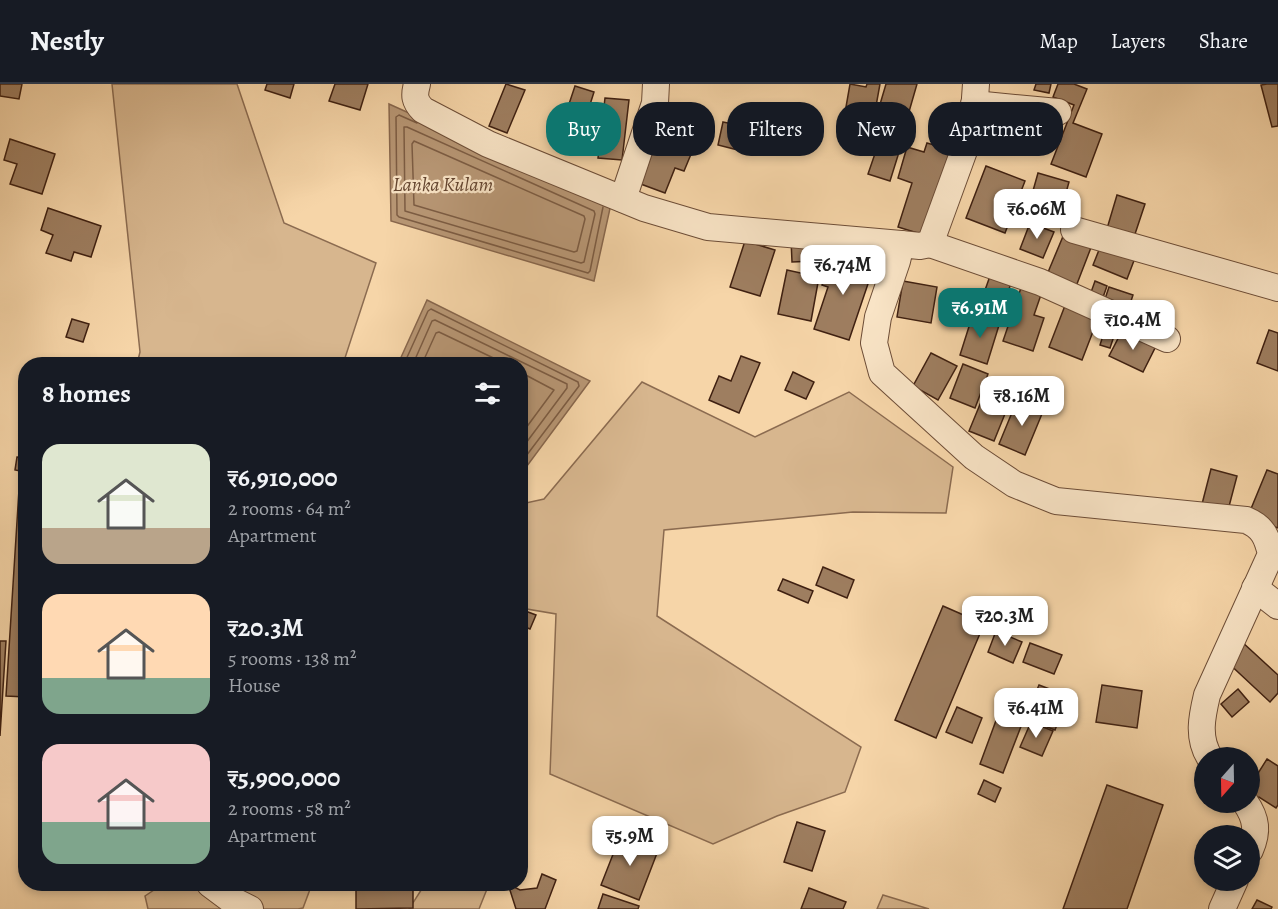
<!DOCTYPE html>
<html lang="en">
<head>
<meta charset="utf-8">
<style>
  :root { --surface:#171b24; --page:#20242c; --text:#f1f3f6; --muted:#9ea1a6; --line:#363941; --accent:#0f766e }
  body { margin:0; font-family:Alegreya,serif; background:var(--page); color:var(--text); height:100vh; display:flex; flex-direction:column; font-size:22px; white-space:nowrap }
  * { box-sizing:border-box; margin:0 }
  p { font-size:20px; color:var(--muted) }
  .icon { flex:none; width:33px; height:33px; fill:none; stroke:currentColor; stroke-width:2; stroke-linecap:round; stroke-linejoin:round }
  .map { position:relative; flex:1; overflow:hidden }
  .drawer { position:absolute; left:18px; top:273px; width:510px; height:534px; display:flex; flex-direction:column; background:var(--surface); border-radius:24px; box-shadow:0 3px 9px #0003 }
  .drawer>* { flex:none }
  .top-card { position:absolute; left:546px; top:18px; width:570px; height:54px; display:flex; gap:12px }
  .needle { width:39px; rotate:200deg }
  .controls { position:absolute; left:1194px; top:663px; display:grid; gap:12px }
  .controls a { display:grid; place-items:center; width:66px; height:66px; border-radius:50%; background:var(--surface); box-shadow:0 3px 9px #0003; font-size:30px }
  .price { position:absolute; translate:-50% -51px; padding:0 14px; border-radius:12px; background:#fff; color:#222; font-size:20px; line-height:39px; filter:drop-shadow(0 2px 3px #0008) }
  .price::after { content:''; position:absolute; left:50%; top:36px; width:18px; height:14px; margin-left:-9px; background:inherit; clip-path:polygon(0 0,100% 0,50% 100%) }
  .price.selected { background:var(--accent); color:#fff }
  ul { padding:0; list-style:none }
  li { display:flex; align-items:center; gap:18px; height:150px; padding:0 24px }
  li span { display:grid; place-items:center; flex:none; width:168px; height:120px; border-radius:18px; color:#555 }
  li>.icon { margin-inline-start:auto }
  span .icon { width:72px; height:72px; fill:#fffc; stroke-width:1 }
  li b { font-size:26px }
  h2 { display:flex; justify-content:space-between; align-items:center; height:72px; padding:0 24px; font-size:26px }
  .pill { padding:0 21px; border-radius:24px; background:var(--surface); box-shadow:0 3px 9px #0003; font-size:21px; line-height:54px }
  .pill.selected { background:var(--accent); color:#fff }
  header { display:flex; align-items:center; gap:36px; box-sizing:border-box; height:84px; padding:0 30px; background:var(--surface); border-bottom:2px solid var(--line) }
  header strong { font-size:28px }
  nav { display:flex; gap:33px; margin-inline-start:auto; font-size:21px }
  .map>svg:first-child { display:block }
</style>
</head>
<body>
<header>
<strong>Nestly</strong>
<nav><a>Map</a><a>Layers</a><a>Share</a></nav>
</header>
<div class="map">
<svg width="1278" height="825" viewBox="0 0 1278 825">
  <rect width="100%" height="100%" fill="#f6d5a8"/>
  <filter id="stains"><feTurbulence type="fractalNoise" baseFrequency=".00333" numOctaves="4"/><feColorMatrix values="0 0 0 0 .2 0 0 0 0 .09 0 0 0 0 .02 0 0 0 .5 -.17"/></filter>
  <radialGradient id="worn" r=".72"><stop offset=".6" stop-color="#630" stop-opacity="0"/><stop offset="1" stop-color="#630" stop-opacity=".3"/></radialGradient>
  <g fill="#d7b68e" stroke="#8b6b50" stroke-width="1.5">
    <path d="M112,0H237L284,139L376,179L343,280H137L140,268Z"/>
    <path d="M642,298L755,353L849,308L953,383L946,429L853,428L664,446L657,532L861,663L845,708L777,732L713,760L550,690L556,530L521,524V420L544,415Z"/>
    <path d="M163,800H312L303,824L298,825H148L145,812Z"/>
    <path d="M425,800H489L479,825H409Z"/>
    <path d="M883,811L929,825H877Z"/>
  </g>
  <g fill="#b89775" stroke="#88674d" stroke-width="1.5">
    <path d="M389,20L611,120L594,197L391,137Z"/>
    <path d="M427,216L590,297L521,390L520,280H398Z"/>
  </g>
  <g fill="none" stroke-linecap="round" stroke-linejoin="round">
    <g stroke="#7c5c43" stroke-width="1.5">
      <path d="M417,39L399,31L396,33L397,131L399,133L588,189L590,187L603,123"/>
      <path d="M404,43H407L594,127L595,130L584,178L581,179L405,127Z"/>
      <path d="M414,57L584,132L585,135L577,167L574,168L414,121L412,60Z"/>
      <path d="M404,280L428,227L431,225L578,298L579,302L520,380"/>
      <path d="M413,280L432,237L435,236L567,300V304L520,367"/>
      <path d="M422,280L436,249L439,248L506,280"/>
      <path d="M520,288L554,306L520,352"/>
    </g>
  </g>
  <g fill="#9e7e60" stroke="#3f2011" stroke-width="1.5">
    <path d="M0,0H22L19,15L0,12Z"/>
    <path d="M267,0H294L290,14L265,6Z"/>
    <path d="M335,0H368L360,26L329,17Z"/>
    <path d="M506,0L525,6L507,49L489,42Z"/>
    <path d="M850,0L866,3L867,0H880L872,44L858,41L861,26L846,23Z"/>
    <path d="M886,0H917L902,52L873,44Z"/>
    <path d="M1036,0H1051L1049,9L1034,6Z"/>
    <path d="M1058,0H1074L1087,5L1073,39L1102,50L1086,93L1051,80L1074,21L1053,13Z"/>
    <path d="M1267,0H1278V42L1272,43L1261,1Z"/>
    <path d="M575,2L594,8L588,27L569,20Z"/>
    <path d="M605,14L629,16L622,76L598,74Z"/>
    <path d="M994,22L1045,35L1036,70L1002,61L1006,43L990,39Z"/>
    <path d="M557,31L572,32L570,61L555,60Z"/>
    <path d="M753,32L770,36L764,68L746,64Z"/>
    <path d="M723,38L743,42L738,66L718,61Z"/>
    <path d="M658,49L694,63L684,87L675,84L665,109L638,99Z"/>
    <path d="M10,55L55,70L42,110L10,100L17,80L4,76Z"/>
    <path d="M879,58L900,65L890,97L868,90Z"/>
    <path d="M927,59L952,66L924,151L898,143L912,99L898,94L907,63L924,68Z"/>
    <path d="M986,82L1025,97L1005,149L966,134Z"/>
    <path d="M1038,89L1069,98L1060,130L1029,121Z"/>
    <path d="M1117,111L1145,120L1133,156L1106,148Z"/>
    <path d="M48,124L101,142L91,173L74,168L71,177L46,169L53,151L41,146Z"/>
    <path d="M1030,139L1054,148L1043,174L1020,165Z"/>
    <path d="M1064,150L1092,161L1075,205L1046,193Z"/>
    <path d="M815,154V177L792,178L791,155Z"/>
    <path d="M745,157L775,166L760,212L730,203Z"/>
    <path d="M1101,161L1135,174L1127,195L1093,181Z"/>
    <path d="M833,169L874,182L849,256L814,245L828,203L822,201Z"/>
    <path d="M787,186L819,193L811,237L778,230Z"/>
    <path d="M990,192L1011,199L1000,233L978,226Z"/>
    <path d="M1024,195L1044,202L1034,231L1044,234L1033,267L1003,257Z"/>
    <path d="M903,197L937,203L931,239L897,233Z"/>
    <path d="M1095,197L1107,202L1101,219L1089,214Z"/>
    <path d="M1109,203L1133,211L1126,232L1102,224Z"/>
    <path d="M1066,219L1099,232L1082,276L1049,263Z"/>
    <path d="M973,230L1000,238L987,280L960,271Z"/>
    <path d="M72,235L89,240L83,258L66,253Z"/>
    <path d="M1108,236L1118,240L1110,264L1100,261Z"/>
    <path d="M1123,245L1156,262L1143,288L1109,272Z"/>
    <path d="M1269,246L1278,249V287L1257,279Z"/>
    <path d="M931,269L957,282L938,316L913,302Z"/>
    <path d="M741,272L760,279L739,329L709,316L719,292L731,297Z"/>
    <path d="M963,280L988,290L975,324L950,314Z"/>
    <path d="M793,288L814,298L806,315L785,306Z"/>
    <path d="M988,301L1013,310L994,357L969,347Z"/>
    <path d="M1018,314L1044,325L1025,371L999,360Z"/>
    <path d="M17,373L26,374V388L15,386Z"/>
    <path d="M1211,385L1237,392L1227,430L1201,424Z"/>
    <path d="M1267,386L1278,390V444L1248,432Z"/>
    <path d="M20,390H26V613L6,612Z"/>
    <path d="M823,483L854,496L847,514L816,501Z"/>
    <path d="M783,495L813,507L808,519L778,506Z"/>
    <path d="M943,522L984,540L936,654L895,636Z"/>
    <path d="M520,525L536,531L530,545L520,541Z"/>
    <path d="M996,547L1022,558L1013,579L988,568Z"/>
    <path d="M0,557H6L0,652Z"/>
    <path d="M1241,557L1278,591V609L1270,618L1224,575Z"/>
    <path d="M1030,559L1062,571L1054,590L1023,578Z"/>
    <path d="M1039,601L1068,612L1055,646L1034,638L1043,616L1034,613Z"/>
    <path d="M1102,601L1142,607L1137,644L1096,638Z"/>
    <path d="M1238,605L1249,618L1232,633L1221,620Z"/>
    <path d="M957,623L982,634L972,659L946,648Z"/>
    <path d="M1001,623L1025,632L1003,689L980,680Z"/>
    <path d="M1031,638L1053,647L1042,672L1020,663Z"/>
    <path d="M1267,675L1278,682V721L1276,724L1259,713L1256,719L1250,715V702Z"/>
    <path d="M984,696L1001,704L995,718L978,710Z"/>
    <path d="M1107,701L1163,721L1127,825H1063Z"/>
    <path d="M797,738L825,747L812,787L784,778Z"/>
    <path d="M621,750L659,764L639,816L601,801Z"/>
    <path d="M542,790L556,796L545,825H516L508,800L520,806L537,804Z"/>
    <path d="M356,800H413V824L356,825Z"/>
    <path d="M809,804L846,818L843,825H801Z"/>
    <path d="M603,810L639,822L638,825H598Z"/>
    <path d="M1257,816L1272,823L1271,825H1252Z"/>
  </g>
  <g fill="none" stroke-linecap="round" stroke-linejoin="round">
    <g stroke="#6d4d37" stroke-width="28">
      <g id="minor">
        <path d="M417,0C414,11 414,17 423,26L488,60L644,124L708,143L901,160"/>
        <path d="M976,0L973,42L930,160L920,162L901,160L897,177L878,233L874,259L882,289L974,373L1014,400L1056,417L1246,436C1263,443 1267,453 1271,470L1207,611C1202,632 1197,654 1210,674"/>
        <path d="M974,20L1058,28"/>
        <path d="M623,115L655,19L656,0"/>
        <path d="M1074,146L1278,204"/>
        <path d="M930,160L1040,198L1167,255"/>
        <path d="M1255,504L1278,522"/>
        <path d="M1245,718C1257,735 1258,748 1250,766"/>
        <path d="M210,800L230,815L250,825"/>
        <path d="M1222,825L1235,796"/>
      </g>
    </g>
    <use href="#minor" stroke="#f9e4c6" stroke-width="26"/>
  </g>
  <g text-anchor="middle" stroke-width="4.5" stroke-linejoin="round" paint-order="stroke">
    <g font-size="20" font-style="italic" fill="#63442f" stroke="#f9e4c6">
      <text x="443" y="107">Lanka Kulam</text>
    </g>
  </g>
  <rect width="100%" height="100%" filter="url(#stains)"/>
  <rect width="100%" height="100%" fill="url(#worn)"/>
</svg>
<div class="controls">
<a><svg class="needle" viewBox="-14 -14 28 28"><path d="M0-13l5 13h-10z" fill="#e53935"/><path d="M0 13l5-13h-10z" fill="#9ea1a6"/></svg></a>
<a><svg class="icon" aria-label="layers" viewBox="0 0 24 24"><path d="M12 4l9 5-9 5-9-5zM3 14l9 5 9-5"/></svg></a>
</div>
<b class="price" style="left:1037px;top:156px">₹6.06M</b>
<b class="price" style="left:843px;top:212px">₹6.74M</b>
<b class="price selected" style="left:980px;top:255px">₹6.91M</b>
<b class="price" style="left:1133px;top:267px">₹10.4M</b>
<b class="price" style="left:1022px;top:343px">₹8.16M</b>
<b class="price" style="left:1005px;top:563px">₹20.3M</b>
<b class="price" style="left:1036px;top:655px">₹6.41M</b>
<b class="price" style="left:630px;top:783px">₹5.9M</b>
<div class="top-card">
<a class="pill selected">Buy</a>
<a class="pill">Rent</a>
<a class="pill">Filters</a>
<a class="pill">New</a>
<a class="pill">Apartment</a>
</div>
<section class="drawer">
<h2>8 homes<svg class="icon" aria-label="filters" viewBox="0 0 24 24"><path d="M4 7h16M4 17h16"/><circle cx="9" cy="7" r="2"/><circle cx="15" cy="17" r="2"/></svg></h2>
<ul>
<li><span style="background:linear-gradient(#dfe7d0 70%,#b9a48a 0)"><svg class="icon" aria-label="home" viewBox="0 0 24 24"><path d="M3 11l9-7 9 7M6 9v11h12V9"/></svg></span><div><b>₹6,910,000</b><p>2 rooms · 64 m²</p><p>Apartment</p></div></li>
<li><span style="background:linear-gradient(#ffd9b3 70%,#7fa58c 0)"><svg class="icon" aria-label="home" viewBox="0 0 24 24"><path d="M3 11l9-7 9 7M6 9v11h12V9"/></svg></span><div><b>₹20.3M</b><p>5 rooms · 138 m²</p><p>House</p></div></li>
<li><span style="background:linear-gradient(#f6c9c9 65%,#7fa58c 0)"><svg class="icon" aria-label="home" viewBox="0 0 24 24"><path d="M3 11l9-7 9 7M6 9v11h12V9"/></svg></span><div><b>₹5,900,000</b><p>2 rooms · 58 m²</p><p>Apartment</p></div></li>
</ul>
</section>
</div>
</body>
</html>
